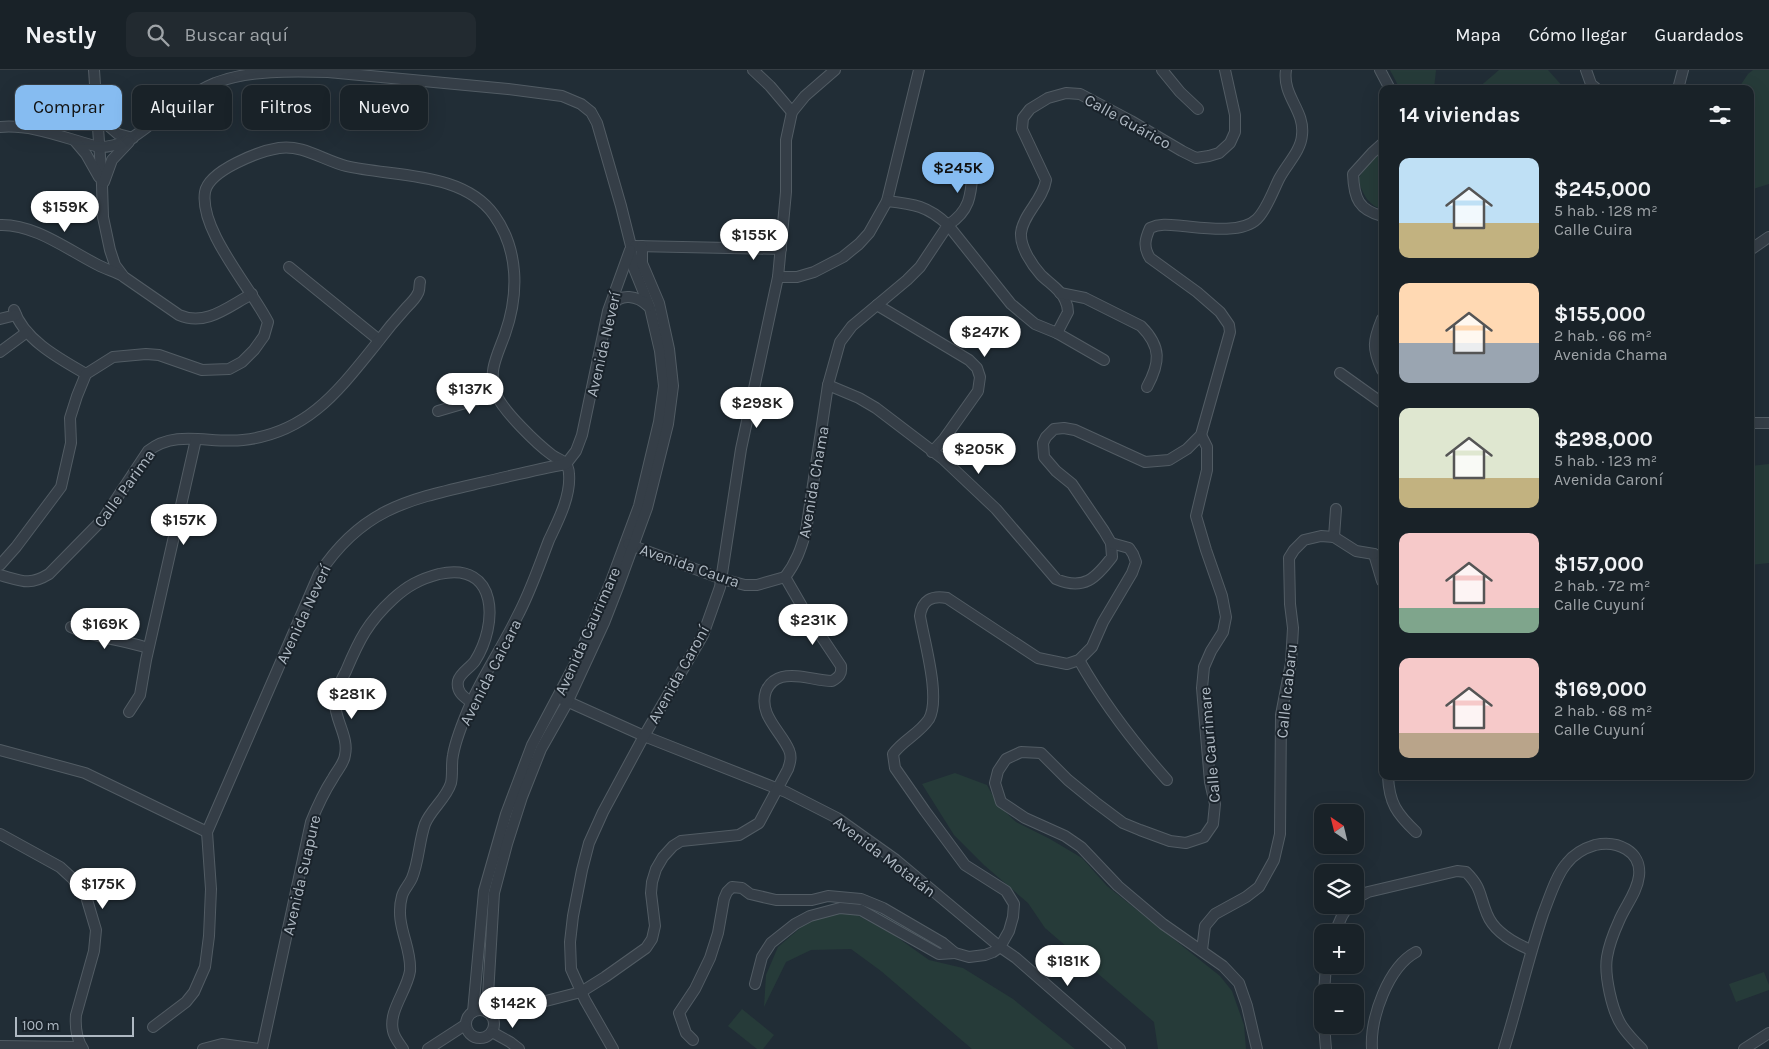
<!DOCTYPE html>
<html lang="es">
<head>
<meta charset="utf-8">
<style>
  :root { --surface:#192228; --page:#222a30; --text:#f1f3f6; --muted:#9fa4a8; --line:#373f45; --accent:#86bcf1 }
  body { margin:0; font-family:Karla,sans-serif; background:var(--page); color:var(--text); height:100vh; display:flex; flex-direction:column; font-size:19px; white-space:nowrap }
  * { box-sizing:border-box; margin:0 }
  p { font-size:16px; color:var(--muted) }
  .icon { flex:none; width:28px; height:28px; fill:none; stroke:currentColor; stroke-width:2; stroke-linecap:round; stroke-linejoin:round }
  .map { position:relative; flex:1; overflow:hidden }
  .drawer { position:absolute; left:1379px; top:15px; width:375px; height:695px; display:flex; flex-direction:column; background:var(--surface); border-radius:10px; box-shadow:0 5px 20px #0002,0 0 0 1px var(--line) }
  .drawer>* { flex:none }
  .hud { position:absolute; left:15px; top:15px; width:475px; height:45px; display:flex; gap:10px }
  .needle { width:32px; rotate:325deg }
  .buttons { position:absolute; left:1314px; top:734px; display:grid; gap:10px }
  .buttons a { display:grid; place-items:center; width:50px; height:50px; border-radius:10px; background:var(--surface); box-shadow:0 5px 20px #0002,0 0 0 1px var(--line); font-size:25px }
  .scale { position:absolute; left:15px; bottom:12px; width:119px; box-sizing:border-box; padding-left:5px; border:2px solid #afb9c3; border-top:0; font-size:14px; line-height:18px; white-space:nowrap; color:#afb9c3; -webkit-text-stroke:4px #1a232b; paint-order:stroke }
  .price { position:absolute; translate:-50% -42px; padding:0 11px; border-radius:18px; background:#fff; color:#222; font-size:16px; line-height:32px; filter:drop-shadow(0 1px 2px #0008) }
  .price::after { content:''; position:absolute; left:50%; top:30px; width:15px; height:11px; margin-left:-8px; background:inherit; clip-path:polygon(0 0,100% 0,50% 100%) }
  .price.current { background:var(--accent); color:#111 }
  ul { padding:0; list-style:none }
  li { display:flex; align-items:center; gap:15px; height:125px; padding:0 20px }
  li span { display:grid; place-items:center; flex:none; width:140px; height:100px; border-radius:10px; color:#555 }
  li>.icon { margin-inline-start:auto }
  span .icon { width:60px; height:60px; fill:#fffc; stroke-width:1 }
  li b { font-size:21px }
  h2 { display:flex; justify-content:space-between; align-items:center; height:60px; padding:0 20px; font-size:21px }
  .pill { padding:0 18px; border-radius:10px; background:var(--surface); box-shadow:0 5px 20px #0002,0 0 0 1px var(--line); font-size:18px; line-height:45px }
  .pill.current { background:var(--accent); color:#111 }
  header { display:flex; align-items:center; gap:30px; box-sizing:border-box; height:70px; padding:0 25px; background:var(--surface); border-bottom:1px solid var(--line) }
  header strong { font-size:24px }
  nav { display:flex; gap:28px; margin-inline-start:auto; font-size:18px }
  .search { width:350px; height:45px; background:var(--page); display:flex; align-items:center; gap:12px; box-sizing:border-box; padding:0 18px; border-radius:10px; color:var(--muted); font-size:19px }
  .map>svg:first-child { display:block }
</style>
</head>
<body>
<header>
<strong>Nestly</strong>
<div class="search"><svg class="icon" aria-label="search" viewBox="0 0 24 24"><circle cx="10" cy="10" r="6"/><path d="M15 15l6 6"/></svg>Buscar aquí</div>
<nav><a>Mapa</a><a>Cómo llegar</a><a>Guardados</a></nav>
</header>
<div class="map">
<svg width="1769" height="979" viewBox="0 0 1769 979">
  <rect width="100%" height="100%" fill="#212d36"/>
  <g fill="#263b39">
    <path d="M1390,0H1436L1434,19H1400Z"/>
    <path d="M1499,0H1548L1565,19H1477Z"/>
    <path d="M1753,0H1769V114L1750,120V19H1738L1748,4Z"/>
    <path d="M1382,80V140C1367,133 1363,125 1358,109L1368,94Z"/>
    <path d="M1769,394V493L1750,495V396Z"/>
    <path d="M955,703L987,715L998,735L1016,752L1050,769L1082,788L1107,816L1220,906L1232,921L1244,955L1246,979H1158L1154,952L1045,858L1028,833L984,795L954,765L922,714Z"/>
    <path d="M838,842L857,845L894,865L929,890L963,898L1013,929L1075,979H972L881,901L851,879L811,880L786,892L764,937L766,905L778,877L806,853Z"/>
    <path d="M1764,902L1769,915V920L1736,932L1729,914Z"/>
    <path d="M742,939L774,965L763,979H757L728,956Z"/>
  </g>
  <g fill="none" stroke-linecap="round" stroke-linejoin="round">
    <g stroke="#525c64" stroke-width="12">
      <g id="minor">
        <path d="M94,0L102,115L103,147L110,180L115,195L124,207L179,245C206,257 229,236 252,224"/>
        <path d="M753,0L770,16L792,42"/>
        <path d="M1162,0L1180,22L1198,39"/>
        <path d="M1380,0L1390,19"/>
        <path d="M1586,0L1591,14L1597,19"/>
        <path d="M1678,19L1683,0"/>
        <path d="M97,46L118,64L133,68"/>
        <path d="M0,57C34,54 66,69 99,77C124,77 138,64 156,50C174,36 194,22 215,13C249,0 292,1 328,2L508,19L562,26L581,34L591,42L597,53L621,136L631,176L633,196L650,238L660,281L664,316L659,352L639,436L610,514L577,590L532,675L506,744L484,821L473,942"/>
        <path d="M75,71L86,84L99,107"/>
        <path d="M1382,74L1372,83L1353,104C1354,129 1359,140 1382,146"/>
        <path d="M973,98C971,124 971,140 948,155L1011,234L1035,254L1057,263L1068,242C1068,238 1067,234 1065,230C1061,220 1049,213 1041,205C1032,195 1020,177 1021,163C1023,144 1043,130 1046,110L1022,59L1023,48L1030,39L1048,28L1066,23L1080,24L1131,51L1182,81L1196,88L1209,86L1219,83L1230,73L1235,62V45L1225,0"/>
        <path d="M104,112L112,90L129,72"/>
        <path d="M0,155C35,154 68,180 98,195C106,199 115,202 123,206"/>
        <path d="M635,176L781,179"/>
        <path d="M1750,180L1769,167"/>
        <path d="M289,197L379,270"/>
        <path d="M778,207H797L814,202L843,187L859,174L869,163L887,131L919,0"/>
        <path d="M1060,223L1085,228L1141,256C1162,277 1160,293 1147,317"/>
        <path d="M877,235L969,290L977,298L980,307L978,321L944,369L932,382"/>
        <path d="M612,236C620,222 638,226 648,236"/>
        <path d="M14,240C24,270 60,289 86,304"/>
        <path d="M0,249L16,245"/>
        <path d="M1382,249C1373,271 1372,278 1382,300"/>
        <path d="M1057,263L1104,290"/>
        <path d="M0,282L27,262"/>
        <path d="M1340,303L1382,333"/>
        <path d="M828,315L859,328L876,338L943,389L996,439L1056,509C1084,521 1096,508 1112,487L1111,473L1104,461L1072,414L1056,401L1044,387L1043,373L1046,367L1054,359L1064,358L1075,360L1145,392L1169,390L1187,379L1201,365L1230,262L1229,255L1220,242L1197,222L1150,188C1143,177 1145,169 1150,158C1161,153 1171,155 1183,156C1204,158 1242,164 1257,149C1267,139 1273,121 1279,109C1286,95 1301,81 1302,65C1305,40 1282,26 1286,0"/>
        <path d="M438,341L496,324"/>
        <path d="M1750,353H1769"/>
        <path d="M1201,365L1207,377V400L1196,446L1206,480L1222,526L1226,547L1223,562L1211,581L1204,597L1202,618L1210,712L1215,734L1213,754L1204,767L1186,773L1170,771L1140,760L1123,753L1095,732L1068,710L1041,683L1021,682L1006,689L998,701L995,713L1001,732L1025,748L1065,766L1081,777L1118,816L1163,854L1223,896L1239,913L1247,936L1257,979"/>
        <path d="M1334,467L1336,439"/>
        <path d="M628,474L722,509L745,515H757L785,507"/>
        <path d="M1374,484L1382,511"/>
        <path d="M0,495L16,477L61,417L71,373L70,348L77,326L86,304L113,287L146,284L159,285L202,300L229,299L242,292L254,280L264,266L268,252C251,218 199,160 205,122C209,100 260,81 279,78C302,74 325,91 346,96C393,107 463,101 494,145C519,180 519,224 505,264C498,284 487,302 496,324C503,341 537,374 552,385C556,388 560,389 564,392C568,396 569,399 569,404C571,426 558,451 549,470C539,496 530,523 517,547C503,576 484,604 471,633C464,649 456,668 453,685C451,694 453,704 451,713C446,729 431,739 425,754C419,771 419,791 412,808C409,815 404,819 402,826C394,855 412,876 410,901C407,921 388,941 393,961C394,967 399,973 403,979"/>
        <path d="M0,505C22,511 29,516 49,504L103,449L148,381C176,359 210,374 243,370C308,363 339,320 377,273C386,261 396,249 406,238C410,234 416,228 418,223C420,220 419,215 420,212"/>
        <path d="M71,557C96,568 123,570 148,578"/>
        <path d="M1079,590C1104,634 1134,673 1167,710"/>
        <path d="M562,629L644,666L786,722L837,748L896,790L1000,877L1016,888L1120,979"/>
        <path d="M129,642L140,625L146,590L196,369"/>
        <path d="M0,680L85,703L207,762"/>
        <path d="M1388,706C1389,733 1397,744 1416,762"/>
        <path d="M0,764L60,797L72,808L85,823L96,860L94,881L76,945C75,957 76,968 83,979"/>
        <path d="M1355,829L1368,822L1457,801L1466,802C1482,818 1479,825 1487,844C1494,862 1514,873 1531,880"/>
        <path d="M1335,862L1342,846L1349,835"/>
        <path d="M1202,880L1205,856L1215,844L1246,827L1259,817L1274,790L1280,764L1281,645L1291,593L1293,558L1290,534L1289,488L1294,480L1304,470L1321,466L1334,467L1356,481L1374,484"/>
        <path d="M755,914L762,887L771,873L795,854L810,846L840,838L861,840L939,884L955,883"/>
        <path d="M1324,922L1326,895"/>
        <circle cx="480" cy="954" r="14"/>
        <path d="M487,942L494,823L507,774L522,727L541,679L567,633L604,553L618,517L647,438L668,354L673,316L669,279L659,233L642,193V176"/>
        <path d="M491,945L581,922L605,907L646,878L652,869L655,856L651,823L652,812L656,799L663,787L673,776L681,771L739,765L759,753L788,699C790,693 792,687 789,680C781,661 758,645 766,621C769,614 774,609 782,607C798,603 816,611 832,611C839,607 842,604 841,596L807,545L785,507C796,493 801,479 806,461L828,315L840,272L852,256L907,210L920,197L948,155C928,136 914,134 887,131"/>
        <path d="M1324,955L1326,979"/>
        <path d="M153,957L186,932L194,922L205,897L209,866L211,819L207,762L319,504C363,437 411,429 484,412C511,406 538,399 566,394L576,381L582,365L608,241L630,180"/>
        <path d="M492,962L510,972L519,979"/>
        <path d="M693,970L686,963L679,943L695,919L710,888L718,863L724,829L727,822L732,817L742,818L750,824L776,830H812L828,826L861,829L883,838L943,873L955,883L969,887L985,885L993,882L1000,877L1009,861L1013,847L1014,834L1006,821L965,795L925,741L895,698L893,684C903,670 919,664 929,649C941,628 924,571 920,546C922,530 932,525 947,528L1038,588L1067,594L1079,590L1092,577L1103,552L1132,503L1136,492L1133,484L1129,478L1111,473"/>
        <path d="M0,976L81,977"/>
        <path d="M203,979L222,974L259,979"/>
        <path d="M262,979L311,752C317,737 324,722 333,708C337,700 344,694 345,685C349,667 335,650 335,633C335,622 341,611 346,601C359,570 368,552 393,529C407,516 420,509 439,504C499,491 498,555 475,591C470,598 460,603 458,611C456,622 464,627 471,632"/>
        <path d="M428,979L465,955"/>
        <path d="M613,979L585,930L571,899L570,872L573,846L582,800L589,773L603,742L644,666L703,565L720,517L741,379L778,207L786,122V70L792,42L805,26L835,0"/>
        <path d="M1372,979C1370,948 1388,897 1416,882"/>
        <path d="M1504,979C1518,934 1528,889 1543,844C1549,829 1556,805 1567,793C1574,784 1585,778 1595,775C1617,770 1642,781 1639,806C1637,823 1625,836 1619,851C1614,862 1609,875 1607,887C1604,905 1612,941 1622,956C1628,965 1635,972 1642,979"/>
        <path d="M1744,979L1769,963"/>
      </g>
    </g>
    <use href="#minor" stroke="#353e47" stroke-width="10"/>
  </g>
  <g text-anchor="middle" stroke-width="4" stroke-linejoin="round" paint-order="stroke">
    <g font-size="16" fill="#afb9c3" stroke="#1a232b">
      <text transform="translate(1128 51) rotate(29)" y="6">Calle Guárico</text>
      <text transform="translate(603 274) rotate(-77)" y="6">Avenida Neverí</text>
      <text transform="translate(813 412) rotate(-80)" y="6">Avenida Chama</text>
      <text transform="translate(124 418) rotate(-54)" y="6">Calle Parima</text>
      <text transform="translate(690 495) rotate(19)" y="6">Avenida Caura</text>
      <text transform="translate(303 544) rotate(-65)" y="6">Avenida Neverí</text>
      <text transform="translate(587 561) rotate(-66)" y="6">Avenida Caurimare</text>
      <text transform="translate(490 602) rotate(-63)" y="6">Avenida Caicara</text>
      <text transform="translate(678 604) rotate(-61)" y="6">Avenida Caroní</text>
      <text transform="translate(1286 621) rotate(-84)" y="6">Calle Icabaru</text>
      <text transform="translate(1209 675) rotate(-95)" y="6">Calle Caurimare</text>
      <text transform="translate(885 786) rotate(37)" y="6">Avenida Motatán</text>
      <text transform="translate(301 805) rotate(-77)" y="6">Avenida Suapure</text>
    </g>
  </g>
</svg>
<div class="buttons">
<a><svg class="needle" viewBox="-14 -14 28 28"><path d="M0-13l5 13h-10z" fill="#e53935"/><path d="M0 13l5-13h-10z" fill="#9fa4a8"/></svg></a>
<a><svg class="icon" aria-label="layers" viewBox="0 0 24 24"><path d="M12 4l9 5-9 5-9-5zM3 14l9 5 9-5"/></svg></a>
<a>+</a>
<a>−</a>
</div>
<div class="scale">100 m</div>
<b class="price current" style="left:958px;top:124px">$245K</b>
<b class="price" style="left:65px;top:163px">$159K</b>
<b class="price" style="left:754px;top:191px">$155K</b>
<b class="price" style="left:985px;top:288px">$247K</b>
<b class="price" style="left:470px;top:345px">$137K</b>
<b class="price" style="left:757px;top:359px">$298K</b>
<b class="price" style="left:979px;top:405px">$205K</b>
<b class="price" style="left:184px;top:476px">$157K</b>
<b class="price" style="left:813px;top:576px">$231K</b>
<b class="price" style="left:105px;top:580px">$169K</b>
<b class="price" style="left:352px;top:650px">$281K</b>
<b class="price" style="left:103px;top:840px">$175K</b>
<b class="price" style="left:1068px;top:917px">$181K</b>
<b class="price" style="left:513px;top:959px">$142K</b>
<div class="hud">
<a class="pill current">Comprar</a>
<a class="pill">Alquilar</a>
<a class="pill">Filtros</a>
<a class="pill">Nuevo</a>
</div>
<section class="drawer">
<h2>14 viviendas<svg class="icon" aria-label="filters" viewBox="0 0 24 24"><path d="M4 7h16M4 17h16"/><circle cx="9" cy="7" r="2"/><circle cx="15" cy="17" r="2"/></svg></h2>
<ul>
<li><span style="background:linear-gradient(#bfe0f5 65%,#c2b280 0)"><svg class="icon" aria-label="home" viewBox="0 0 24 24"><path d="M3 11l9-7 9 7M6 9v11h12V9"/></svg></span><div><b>$245,000</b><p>5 hab. · 128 m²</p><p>Calle Cuira</p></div></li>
<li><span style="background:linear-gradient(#ffd9b3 60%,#9aa5b1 0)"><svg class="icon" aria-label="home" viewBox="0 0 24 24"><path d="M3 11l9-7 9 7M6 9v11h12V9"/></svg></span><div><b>$155,000</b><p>2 hab. · 66 m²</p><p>Avenida Chama</p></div></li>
<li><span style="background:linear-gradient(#dfe7d0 70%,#c2b280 0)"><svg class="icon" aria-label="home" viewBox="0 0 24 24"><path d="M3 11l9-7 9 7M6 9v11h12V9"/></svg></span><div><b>$298,000</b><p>5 hab. · 123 m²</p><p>Avenida Caroní</p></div></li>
<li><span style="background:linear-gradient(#f6c9c9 75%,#7fa58c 0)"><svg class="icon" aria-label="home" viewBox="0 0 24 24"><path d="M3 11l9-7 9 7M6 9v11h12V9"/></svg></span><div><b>$157,000</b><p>2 hab. · 72 m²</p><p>Calle Cuyuní</p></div></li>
<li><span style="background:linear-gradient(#f6c9c9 75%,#b9a48a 0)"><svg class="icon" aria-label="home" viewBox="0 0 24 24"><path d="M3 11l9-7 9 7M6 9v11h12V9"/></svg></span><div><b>$169,000</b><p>2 hab. · 68 m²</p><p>Calle Cuyuní</p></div></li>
</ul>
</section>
</div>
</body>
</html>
